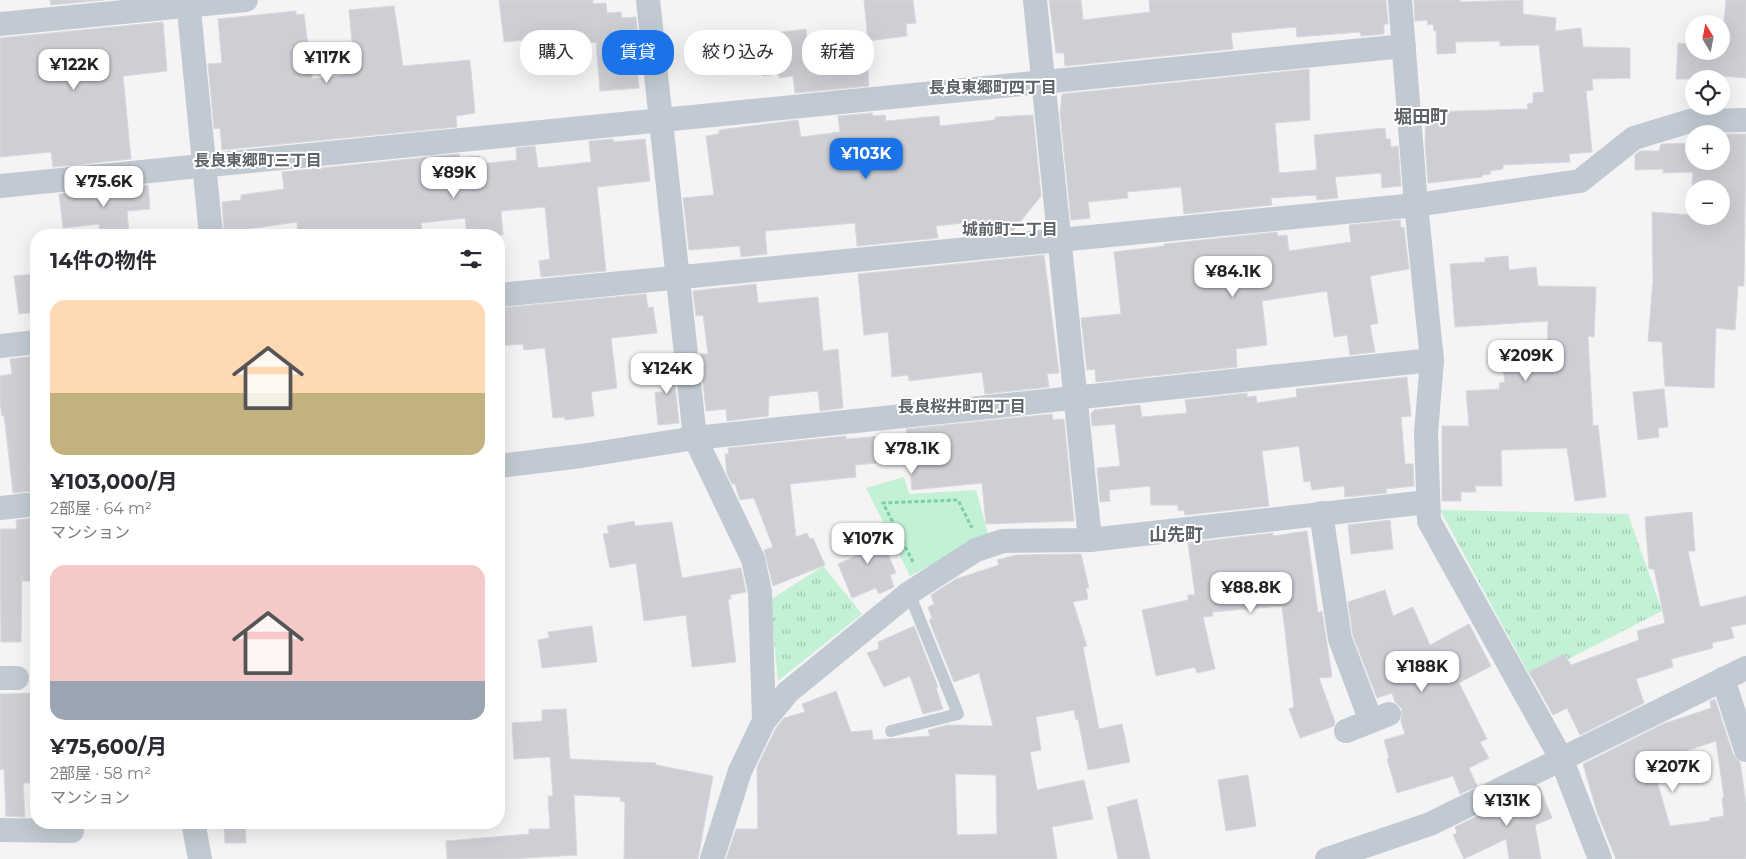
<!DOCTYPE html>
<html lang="ja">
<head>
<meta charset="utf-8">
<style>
  :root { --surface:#fff; --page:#f7f7f7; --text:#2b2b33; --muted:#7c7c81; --accent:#1a73e8 }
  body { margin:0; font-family:Montserrat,"Noto Sans JP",sans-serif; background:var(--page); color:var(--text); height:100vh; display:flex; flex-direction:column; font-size:19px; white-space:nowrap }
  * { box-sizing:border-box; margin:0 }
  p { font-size:16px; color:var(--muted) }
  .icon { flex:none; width:28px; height:28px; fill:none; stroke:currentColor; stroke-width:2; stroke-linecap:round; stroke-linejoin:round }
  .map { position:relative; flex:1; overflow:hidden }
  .sheet { position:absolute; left:30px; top:229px; width:475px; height:600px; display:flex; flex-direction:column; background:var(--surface); border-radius:20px; box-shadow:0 5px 20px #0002 }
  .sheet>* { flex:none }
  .hud { position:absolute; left:520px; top:30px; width:475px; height:45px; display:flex; gap:10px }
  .needle { width:32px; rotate:350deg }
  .tools { position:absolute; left:1685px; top:15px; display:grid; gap:10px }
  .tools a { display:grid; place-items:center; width:45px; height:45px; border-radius:50%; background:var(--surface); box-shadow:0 5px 20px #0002; font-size:25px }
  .price { position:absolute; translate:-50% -42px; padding:0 11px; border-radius:10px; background:#fff; color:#222; font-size:16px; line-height:32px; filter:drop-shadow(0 1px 2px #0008) }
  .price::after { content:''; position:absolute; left:50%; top:30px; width:15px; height:11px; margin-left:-8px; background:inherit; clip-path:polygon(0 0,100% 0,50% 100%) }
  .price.active { background:var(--accent); color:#fff }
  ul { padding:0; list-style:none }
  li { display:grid; align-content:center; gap:10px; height:265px; padding:0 20px }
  li span { display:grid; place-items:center; height:155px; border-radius:15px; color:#555 }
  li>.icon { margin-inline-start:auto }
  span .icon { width:90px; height:90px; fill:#fffc; stroke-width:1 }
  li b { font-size:21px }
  h2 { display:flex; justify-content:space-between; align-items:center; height:60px; padding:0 20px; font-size:21px }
  .pill { padding:0 18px; border-radius:20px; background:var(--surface); box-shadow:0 5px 20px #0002; font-size:18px; line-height:45px }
  .pill.active { background:var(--accent); color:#fff }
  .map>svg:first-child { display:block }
</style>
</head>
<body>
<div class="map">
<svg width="1746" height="859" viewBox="0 0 1746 859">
  <defs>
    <pattern id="grass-tufts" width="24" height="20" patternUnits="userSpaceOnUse" patternTransform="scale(1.25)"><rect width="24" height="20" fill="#c3f1d5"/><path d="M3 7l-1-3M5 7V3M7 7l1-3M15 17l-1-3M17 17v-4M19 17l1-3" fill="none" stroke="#a0c6b0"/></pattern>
  </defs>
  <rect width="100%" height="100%" fill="#f5f3f3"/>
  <g fill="url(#grass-tufts)">
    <path d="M1440,510L1628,514L1662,611L1531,678Z"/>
    <path d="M823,566L862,614L778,681L770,600Z"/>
  </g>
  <path fill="#c3f1d5" d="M904,477L909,494L976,490L988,534L910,576L866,488Z"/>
  <g fill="#cdcfd5" stroke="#d7d9de" fill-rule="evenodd">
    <path d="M50,0H104L51,5Z"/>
    <path d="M499,0H593V4L606,3L607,13L621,12L622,18L636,17L638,38L635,39L639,88L600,91L596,42L575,45L574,36L504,42Z"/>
    <path d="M864,0H913L916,23L906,24L907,36L868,41Z"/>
    <path d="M1049,0H1081L1083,20L1150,12L1149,0H1386L1388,24H1384V34L1361,36L1360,32L1297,37L1296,27L1231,33L1233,49L1065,66L1064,53H1056Z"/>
    <path d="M1414,0H1460V2L1523,0V14L1556,18L1555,31L1581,28L1583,47L1630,48V78L1592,79L1593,90L1586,91L1592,152L1569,154L1570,162L1503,165V169L1490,171L1491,174L1482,175V177L1428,183L1425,144L1426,112L1528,109L1527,104L1533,103V93L1544,92L1539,45L1500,46V41L1455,42L1456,53L1437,54L1436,31H1434L1433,24L1428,25L1427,20L1415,21Z"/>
    <path d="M1726,0H1746V78L1710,75L1709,79H1676L1678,43L1694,44V51H1721Z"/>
    <path d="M394,6L403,66L470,60L475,113L456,116L457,127L222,150L220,128L214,129L208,64L222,63L218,19L296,11V15L304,14L312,79L355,74L349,10Z"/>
    <path d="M163,22L167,71L123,76L131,159L53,167L51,152L0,157V38Z"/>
    <path d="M806,29L808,52L866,45L869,86L795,93L793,76L779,78L778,74L763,76L758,35Z"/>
    <path d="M1309,69L1310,120L1275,123L1279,173L1317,170L1314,135L1385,128L1386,139H1390L1391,147L1398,146L1401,186L1382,188L1381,173L1335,177L1338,198L1317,200L1316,195L1271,198L1272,205L1184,214L1181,187L1127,192L1128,198L1088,202L1090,218L1071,220L1060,113L1062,94Z"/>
    <path d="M872,113L873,116L885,115L886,121L939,116L940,126L995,120V117L1033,115L1041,196L1013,231L983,234L981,221L936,226L938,238L857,246L855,223L765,231L767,254L741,257L740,246L689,250L683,198L714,195L706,136L719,134V130L798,120L801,137L840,132L838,116Z"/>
    <path d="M1721,134H1746L1744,286H1738L1735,330L1716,328L1714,388L1665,386L1662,342L1648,341L1653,281L1652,212L1690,215L1693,172L1663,173V169L1635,170V155L1640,151H1659L1661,144L1692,143V135H1694V161H1721ZM1694,189H1721V216H1694Z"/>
    <path d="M613,139L614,142L645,139L650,181L597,187L606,271L541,277L539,261L550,259L545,207L501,211L503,235H467L465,218L421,223L422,235H298L297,222L234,231V229L224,230L222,202L241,200V195L284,189L282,172L459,154L460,158L479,156L480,164L517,160L516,148L535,146L538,168L591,162L589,141Z"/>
    <path d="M148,185L150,209L127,211L129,233L100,235L99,224L63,228L59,194Z"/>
    <path d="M1400,220L1401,228L1404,227L1409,269L1370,276L1378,323L1370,325L1375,352L1350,355L1347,335L1334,337L1327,291L1262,301L1267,345L1236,349L1237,367L1096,382L1095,369L1087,370L1081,318L1121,314L1114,252L1164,246V244L1277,232L1278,236L1287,235L1289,251L1351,242L1349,225Z"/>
    <path d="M1044,255L1059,373L1047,374L1049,387L985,394L982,372L909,381L908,375L892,377L888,332L864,335L858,274Z"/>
    <path d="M1508,256L1509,270L1536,267L1538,286L1596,287L1594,337L1588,336L1593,426L1598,425L1606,497L1575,501L1567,448L1501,450L1502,486H1475L1476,492H1461V501H1442V426H1469L1466,391L1500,389L1499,383L1505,382L1503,368L1547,365L1548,321L1455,327L1450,264L1485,262V258Z"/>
    <path d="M36,274V312L19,314L14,276Z"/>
    <path d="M756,284L758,303L818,297L823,351L838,349L843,408L820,411L818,391L769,396L768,416L727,421L726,409L706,411L700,354H708L703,315L696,316L693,291Z"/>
    <path d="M646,294L648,308L653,307L657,333L611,338L617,388L591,392L594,416L565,420V417L553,418L545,348L524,350L523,344L499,346V308Z"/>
    <path d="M36,356V467L29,468L32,491L13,493L4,415L2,416L0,402V376L12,374L10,359Z"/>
    <path d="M672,356L679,423L658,425L655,392H663L660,357Z"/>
    <path d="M1407,377L1411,416L1401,417L1405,464H1413L1414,486L1386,489L1387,493L1345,497L1344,486L1312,490L1310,481L1304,482L1299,446L1262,451L1269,506L1185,515L1184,510L1178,511V505H1151L1150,486L1109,490L1110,501L1100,502L1097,468L1120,466L1115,424L1092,426L1091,414L1094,410L1140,405L1142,417L1187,413L1185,400L1247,393V397L1256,396L1257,403L1297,397L1296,389Z"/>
    <path d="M1664,389L1668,427L1658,428L1659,437L1638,440L1633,392Z"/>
    <path d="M1052,414L1053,420L1064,419L1074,521L986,524L982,483L912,490L909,460L855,465L856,477L790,484L796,537L807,533L810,539L813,538L825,565L773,586L764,550L773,547L754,498L740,500L735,484H732L727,474L725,454H729L728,448L846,436V439L907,434L906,429Z"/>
    <path d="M1692,512L1695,551H1688L1700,607L1746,596V624L1731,627L1734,638L1712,643L1713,648L1671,659L1673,667L1636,679L1644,703L1580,735L1567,708L1553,715L1529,672L1564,654L1571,665L1639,640L1637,631L1665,623L1654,569H1649L1645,517Z"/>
    <path d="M36,518V581H23L22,576L21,642H1L0,529H17L16,520Z"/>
    <path d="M1390,520L1393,549L1351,554L1348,525Z"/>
    <path d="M634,521L635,526L672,522L682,578L741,568L746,592L730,595L731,599H728L736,662L692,667L686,615L644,621L636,563L610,568L603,534L609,533L607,526Z"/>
    <path d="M873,525L877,536L880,535L896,573L890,575L894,587L879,594L876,588L852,598L838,564L862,553L855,531Z"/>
    <path d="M1307,531L1318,613L1322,611L1332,677L1319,678L1335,722L1334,726L1300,738L1289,709L1294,707L1282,606L1212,612L1213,616L1203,617L1215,669L1197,673L1195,667L1156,676L1142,610L1188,600V595H1195L1188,543L1273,533V536Z"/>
    <path d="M1081,554L1089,588H1086L1088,599L1073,602L1087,646L1083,647L1099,729L1122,724L1130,762L1088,770L1078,719L1076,720L1074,710L1036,717L1041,750L1030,752L1037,790L1084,780L1093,819L1052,827L1057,859H726L736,829H758L757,767L776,728L784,718L805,712L802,704L836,691L851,732L872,730L873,740L930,736L928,730L948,725L993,726L979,673L954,682L929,620L932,618L928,607L934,604L931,595L956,579L999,565L997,560L1016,555ZM955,774L996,775L997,834L957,835Z"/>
    <path d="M1385,590L1393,616L1413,607L1430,645L1469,624L1491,666L1459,683L1487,739L1480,742L1489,758L1469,768L1477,786L1460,794L1453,776L1397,793L1387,759L1389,758L1384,740L1405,734L1401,721L1402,709L1395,702L1392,693L1377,698L1353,636L1348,602Z"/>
    <path d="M592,626L597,662L542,668L538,640L549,638L548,632Z"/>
    <path d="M914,626L938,687L936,688L943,709L923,714L910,676L884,687L867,653L879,649L878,642Z"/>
    <path d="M36,693V783H23L25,817L6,816L4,769L0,770V694Z"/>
    <path d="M1715,699L1733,754L1740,762L1746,803V859H1616L1597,812L1583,764L1663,724L1711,708L1710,701ZM1716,741L1724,797L1722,798L1724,816L1710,818V821L1670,826L1656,778L1660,777L1655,761Z"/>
    <path d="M566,709L570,759L656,763V765L713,776L698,859H624L625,802L620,801V797L574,795L577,855L509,859H447L446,841L529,834V829H550L548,796H553L550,757L514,759L512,723L542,721V710Z"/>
    <path d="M1248,775L1256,826L1226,831L1218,780Z"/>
    <path d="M1539,786L1552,818L1535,825L1541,859H1509L1506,839L1464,859L1453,835L1457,833L1455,827Z"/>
    <path d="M1137,799L1150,859H1118L1107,807Z"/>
    <path d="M245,823L246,843H225L224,824Z"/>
  </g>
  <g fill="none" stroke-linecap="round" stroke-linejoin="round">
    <path stroke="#7ad0a6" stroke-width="3" stroke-dasharray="4 2.5" stroke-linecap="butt" d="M913,562L883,503L958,500L972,528"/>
    <path stroke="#c1cad2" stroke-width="12" d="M891,731L958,714L909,593"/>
    <g stroke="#c1cad2" stroke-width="24">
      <path d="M188,0L211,235"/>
      <path d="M648,0L695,438L753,559L760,592L764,721"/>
      <path d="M1035,0L1090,540"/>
      <path d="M1400,0L1416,205L1432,360L1426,433L1429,521L1561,758L1600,859"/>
      <path d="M0,24L246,0"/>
      <path d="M0,186L1404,46"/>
      <path d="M499,295L1416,205L1580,181L1634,138L1690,121L1746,120"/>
      <path d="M0,346L36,342"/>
      <path d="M499,466L581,456L695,438L1432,360"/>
      <path d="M0,508L36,504"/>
      <path d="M1321,513L1340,639L1371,721"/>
      <path d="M0,678H17"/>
      <path d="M1723,679L1746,750"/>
      <path d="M1346,731L1389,714"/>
      <path d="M193,822L200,859"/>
      <path d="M0,830L72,831"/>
      <path d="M712,859L740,771L764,721L788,692L909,593L976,550L1003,541L1090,540L1427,502"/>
      <path d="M1327,859L1430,824L1746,668"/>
    </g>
  </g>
  <g text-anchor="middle" stroke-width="4" stroke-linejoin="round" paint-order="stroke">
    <g font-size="16" font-weight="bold" fill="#5f6368" stroke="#fff">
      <text x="993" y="93">長良東郷町四丁目</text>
      <text x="258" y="166">長良東郷町三丁目</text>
      <text x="1010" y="235">城前町二丁目</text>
      <text x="962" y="412">長良桜井町四丁目</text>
    </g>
    <g font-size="18" font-weight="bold" fill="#5f6368" stroke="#fff">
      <text x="1421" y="123">堀田町</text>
      <text x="1176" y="541">山先町</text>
    </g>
  </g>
</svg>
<div class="tools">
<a><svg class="needle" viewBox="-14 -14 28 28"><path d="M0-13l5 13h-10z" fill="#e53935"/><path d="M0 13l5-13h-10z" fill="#7c7c81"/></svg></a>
<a><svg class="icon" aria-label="locate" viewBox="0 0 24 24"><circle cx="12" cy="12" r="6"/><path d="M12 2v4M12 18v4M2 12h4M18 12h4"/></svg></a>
<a>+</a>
<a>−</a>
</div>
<b class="price" style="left:327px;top:84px">¥117K</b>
<b class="price" style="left:74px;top:91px">¥122K</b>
<b class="price active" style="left:866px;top:180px">¥103K</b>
<b class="price" style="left:454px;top:199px">¥89K</b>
<b class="price" style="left:104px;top:208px">¥75.6K</b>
<b class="price" style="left:1233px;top:298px">¥84.1K</b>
<b class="price" style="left:1526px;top:382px">¥209K</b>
<b class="price" style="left:667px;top:395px">¥124K</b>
<b class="price" style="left:912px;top:475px">¥78.1K</b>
<b class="price" style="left:868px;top:565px">¥107K</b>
<b class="price" style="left:1251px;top:614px">¥88.8K</b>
<b class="price" style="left:1422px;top:693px">¥188K</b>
<b class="price" style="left:1673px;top:793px">¥207K</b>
<b class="price" style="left:1507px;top:827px">¥131K</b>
<div class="hud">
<a class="pill">購入</a>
<a class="pill active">賃貸</a>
<a class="pill">絞り込み</a>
<a class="pill">新着</a>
</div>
<section class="sheet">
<h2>14件の物件<svg class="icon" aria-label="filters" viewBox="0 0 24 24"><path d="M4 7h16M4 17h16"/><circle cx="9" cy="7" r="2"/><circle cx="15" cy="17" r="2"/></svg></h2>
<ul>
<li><span style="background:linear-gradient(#ffd9b3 60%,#c2b280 0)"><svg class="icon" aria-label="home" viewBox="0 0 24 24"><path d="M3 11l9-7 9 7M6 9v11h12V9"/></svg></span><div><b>¥103,000/月</b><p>2部屋 · 64 m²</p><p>マンション</p></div></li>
<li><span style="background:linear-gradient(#f6c9c9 75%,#9aa5b1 0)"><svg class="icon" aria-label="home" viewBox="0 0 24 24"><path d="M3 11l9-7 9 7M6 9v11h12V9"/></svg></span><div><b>¥75,600/月</b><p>2部屋 · 58 m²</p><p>マンション</p></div></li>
</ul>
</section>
</div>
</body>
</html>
